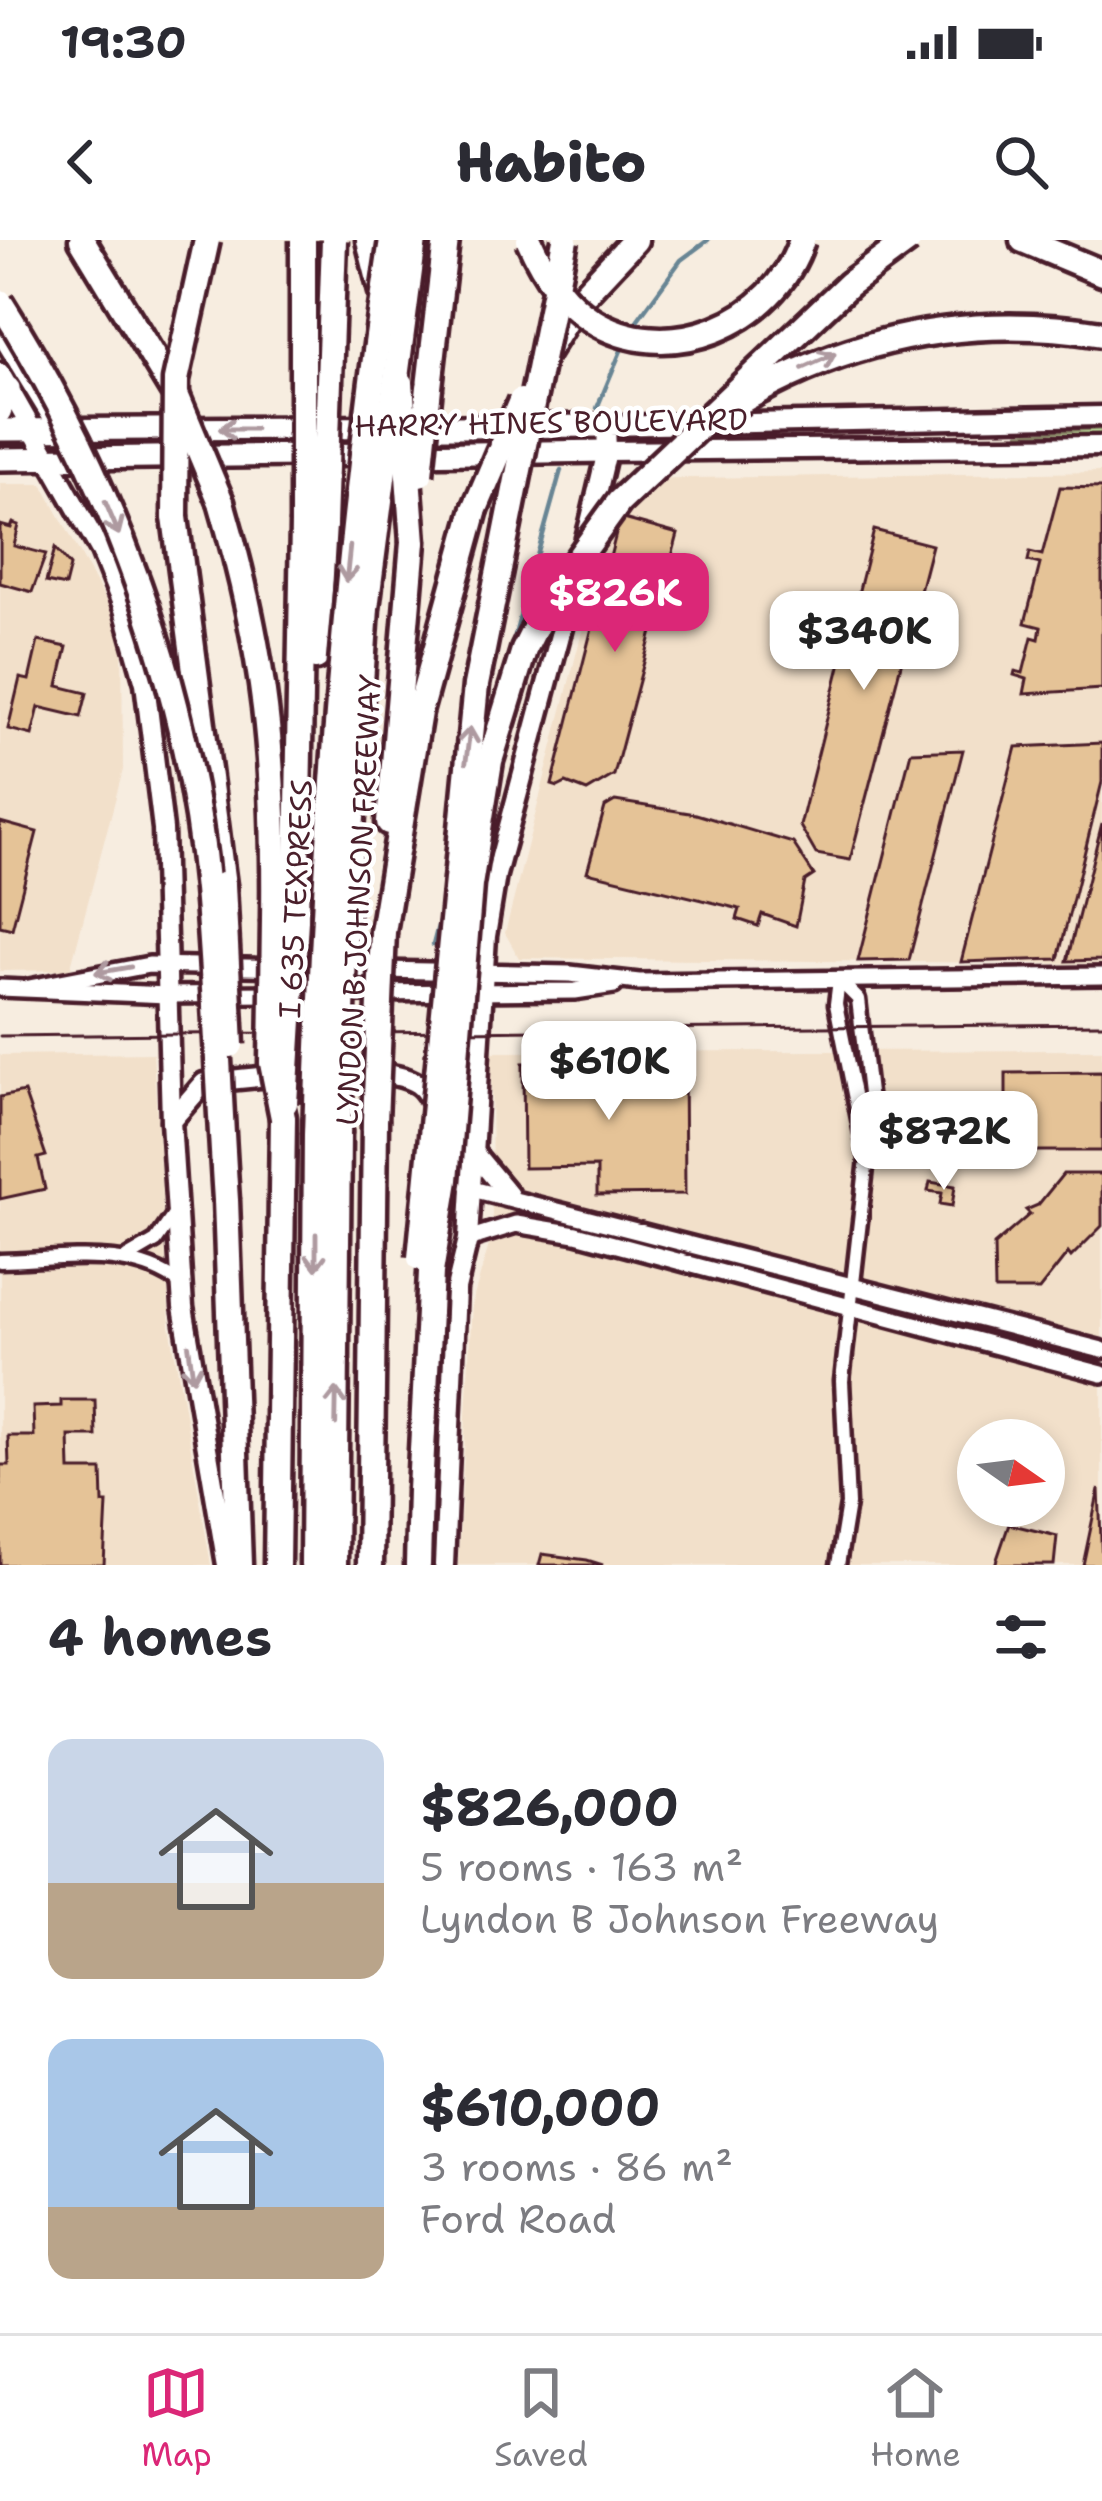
<!DOCTYPE html>
<html lang="en">
<head>
<meta charset="utf-8">
<style>
  :root { --surface:#fff; --page:#f2f2f3; --text:#2b2b33; --muted:#7c7c81; --line:#e1e1e2; --accent:#db2777 }
  body { margin:0; font-family:"Shantell Sans",sans-serif; background:var(--page); color:var(--text); height:100vh; display:flex; flex-direction:column; font-size:45px; white-space:nowrap }
  * { box-sizing:border-box; margin:0 }
  p { font-size:39px; color:var(--muted) }
  .icon { flex:none; width:66px; height:66px; fill:none; stroke:currentColor; stroke-width:2; stroke-linecap:round; stroke-linejoin:round }
  .map { position:relative; height:1325px; overflow:hidden }
  .details { display:flex; flex-direction:column; background:var(--surface); flex:1 }
  .details>* { flex:none }
  .needle { width:78px; rotate:104deg }
  .tools { position:absolute; left:957px; top:1179px; display:grid; gap:24px }
  .tools a { display:grid; place-items:center; width:108px; height:108px; border-radius:50%; background:var(--surface); box-shadow:0 6px 18px #0003; font-size:60px }
  .price { position:absolute; translate:-50% -102px; padding:0 27px; border-radius:24px; background:#fff; color:#222; font-size:39px; line-height:78px; filter:drop-shadow(0 3px 6px #0008) }
  .price::after { content:''; position:absolute; left:50%; top:72px; width:36px; height:27px; margin-left:-18px; background:inherit; clip-path:polygon(0 0,100% 0,50% 100%) }
  .price.active { background:var(--accent); color:#fff }
  ul { padding:0; list-style:none }
  li { display:flex; align-items:center; gap:36px; height:300px; padding:0 48px }
  li span { display:grid; place-items:center; flex:none; width:336px; height:240px; border-radius:24px; color:#555 }
  li>.icon { margin-inline-start:auto }
  span .icon { width:144px; height:144px; fill:#fffc; stroke-width:1 }
  li b { font-size:51px }
  h2 { display:flex; justify-content:space-between; align-items:center; height:144px; padding:0 48px; font-size:51px }
  .status { display:flex; justify-content:space-between; align-items:center; height:84px; padding:0 60px; background:var(--surface); direction:ltr }
  .status svg { height:33px; fill:currentColor }
  header { display:flex; justify-content:space-between; align-items:center; height:156px; padding:0 48px; background:var(--surface); font-size:54px; font-weight:800 }
  .dock { display:flex; justify-content:space-around; align-items:center; height:168px; border-top:3px solid var(--line); background:var(--surface); font-size:33px; color:var(--muted) }
  .dock a { display:grid; justify-items:center; gap:6px }
  .dock .active { color:var(--accent) }
  .map>svg:first-child { display:block }
</style>
</head>
<body>
<div class="status"><b>19:30</b><svg viewBox="0 0 49 12"><path d="M0 12V9h3v3zM5 12V6h3v6zM10 12V3h3v9zM15 12V0h3v12zM26 1h20v11H26zM47 4h2v5h-2z"/></svg></div>
<header><svg class="icon" aria-label="back" viewBox="0 0 24 24"><path d="M15 5l-7 7 7 7"/></svg>Habito<svg class="icon" aria-label="search" viewBox="0 0 24 24"><circle cx="10" cy="10" r="6"/><path d="M15 15l6 6"/></svg></header>
<div class="map">
<svg width="1102" height="1325" viewBox="0 0 1102 1325">
  <rect width="100%" height="100%" fill="#f7ede0"/>
  <filter id="ink" filterUnits="userSpaceOnUse"><feTurbulence type="fractalNoise" baseFrequency=".00833" numOctaves="2"/><feDisplacementMap in="SourceGraphic" scale="24" xChannelSelector="R" yChannelSelector="G"/><feConvolveMatrix kernelMatrix="1 2 1 2 8 2 1 2 1" color-interpolation-filters="sRGB"/></filter>
  <g filter="url(#ink)">
    <g fill="#f2e0ca" fill-rule="evenodd">
      <path d="M1102,232V724L519,718L505,693L621,239Z"/>
      <path d="M0,244H42L122,390L123,530L70,730L0,731Z"/>
      <path d="M1102,810V1325H458L472,1063L492,995L491,812ZM978,1200H1044V1266H978Z"/>
      <path d="M153,813L170,1086L211,1325H0V815Z"/>
    </g>
    <path fill="#c4e8a1" stroke="#878466" stroke-width="3" d="M1102,189V197L1019,198V193Z"/>
    <g fill="none" stroke-linecap="round" stroke-linejoin="round">
      <g stroke="#688594" stroke-width="4.5">
        <path d="M633,86L681,20L708,0"/>
        <path d="M597,168L625,101"/>
        <path d="M506,427L561,230"/>
        <path d="M433,705L442,670"/>
      </g>
    </g>
    <g fill="#e5c397" stroke="#4a1f2b" stroke-width="3">
      <path d="M1060,247L1102,248V449L1024,454L1027,439L1014,435L1015,431L1023,433L1032,397L1039,399L1041,387L1025,383L1040,324L1028,321L1030,312L1042,315Z"/>
      <path d="M620,278L678,294L614,535L587,551L566,543L558,547L552,545Z"/>
      <path d="M13,283L19,285L14,306L46,314L32,352L0,343V285L11,288Z"/>
      <path d="M874,290L932,305L850,620L816,614L800,586Z"/>
      <path d="M55,308L70,326L65,346L46,342Z"/>
      <path d="M38,401L67,407L58,446L87,453L81,477L39,467L32,495L8,489L20,438L29,440Z"/>
      <path d="M1102,503V542L1058,719L961,722L1016,507Z"/>
      <path d="M963,510L909,720L858,721L911,512Z"/>
      <path d="M615,561L696,574L793,603L814,635L805,641L796,686L762,674L758,686L737,679L740,669L587,632L605,567Z"/>
      <path d="M0,582L37,592L12,689L0,686Z"/>
      <path d="M1102,583V720L1067,721Z"/>
      <path d="M684,820L685,954L597,955V927L524,928L523,823Z"/>
      <path d="M1102,832V911H1006V833Z"/>
      <path d="M24,852L46,916L38,918L45,949L0,959V857Z"/>
      <path d="M1063,934H1102V986L1071,1017L1068,1013L1039,1050H995L994,1005L1030,974L1026,970L1038,965Z"/>
      <path d="M930,942L955,946L952,966L940,964L942,953L928,951Z"/>
      <path d="M61,1160H95L96,1196H69L70,1230H102L103,1263H107L104,1325H0V1225H9L8,1196H34L33,1167L61,1166Z"/>
      <path d="M1099,1249L1102,1325H1083Z"/>
      <path d="M1009,1284L1057,1296L1054,1325H995Z"/>
      <path d="M542,1314L587,1320L603,1325H539Z"/>
    </g>
    <g fill="none" stroke-linecap="round" stroke-linejoin="round">
      <g stroke="#4a1f2b" stroke-width="21">
        <g id="minor">
          <path d="M839,740L858,759L870,862L865,884"/>
          <path d="M127,1018L156,1001L176,972"/>
          <path d="M0,1021C61,1020 131,1005 182,1045"/>
          <path d="M838,1325L848,1264L842,1141L867,919L836,764L839,740"/>
        </g>
      </g>
      <g stroke="#4a1f2b" stroke-width="24">
        <g id="tertiary">
          <path d="M0,748L168,755L575,751L614,745"/>
          <path d="M29,748L149,725L570,734L639,742L1102,736"/>
          <path d="M448,922L472,949L1102,1110"/>
          <path d="M468,999L516,984L576,994L1102,1134"/>
        </g>
      </g>
      <g stroke="#4a1f2b" stroke-width="27">
        <g id="secondary">
          <path d="M0,92L60,190"/>
          <path d="M0,133L101,311L124,369L145,443L163,589L171,881L183,1067L227,1325"/>
          <path d="M607,211L1102,206"/>
          <path d="M171,881L204,843C249,838 377,821 414,842C426,848 431,861 436,873"/>
          <path d="M474,913L509,955"/>
          <path d="M444,1325L456,1049L468,999L486,696L496,635L590,283L607,211L606,186L1102,176"/>
        </g>
      </g>
      <g stroke="#4a1f2b" stroke-width="30">
        <g id="primary">
          <path d="M0,172L9,148"/>
          <path d="M0,190L606,186"/>
          <path d="M409,214L607,211"/>
          <path d="M0,219L377,214"/>
        </g>
      </g>
      <g stroke="#4a1f2b" stroke-width="33">
        <g id="motorway">
          <path d="M82,0L176,155"/>
          <path d="M369,0L383,56"/>
          <path d="M1023,0L1102,33"/>
          <path d="M546,112L576,63L635,0"/>
          <path d="M429,147L446,0"/>
          <path d="M221,262C266,415 276,521 274,680"/>
          <path d="M175,277L223,645"/>
          <path d="M316,417L324,284"/>
          <path d="M389,582L413,302"/>
          <path d="M296,680L303,284"/>
          <path d="M383,692L419,472L475,269"/>
          <path d="M226,960L239,1325"/>
          <path d="M277,1325L283,878"/>
          <path d="M313,1325L316,895"/>
          <path d="M334,1325L338,894"/>
          <path d="M370,1325L375,881"/>
          <path d="M418,1325L420,1250"/>
        </g>
      </g>
      <use href="#minor" stroke="#fff" stroke-width="12"/>
      <use href="#tertiary" stroke="#fff" stroke-width="15"/>
      <use href="#secondary" stroke="#fff" stroke-width="18"/>
      <use href="#primary" stroke="#fff" stroke-width="21"/>
      <use href="#motorway" stroke="#fff" stroke-width="24"/>
      <path stroke="#4a1f2b" stroke-width="3" d="M0,796L1102,784"/>
      <g stroke="#4a1f2b" stroke-width="33" stroke-linecap="butt">
        <g id="motorway-bridge">
          <path d="M529,0C543,32 561,60 590,79C667,129 775,84 802,0"/>
          <path d="M0,62C111,237 188,443 207,650C216,753 219,857 226,960"/>
          <path d="M401,143L413,302"/>
          <path d="M177,157L221,262"/>
          <path d="M723,172C840,98 965,72 1102,94"/>
          <path d="M420,234L429,147"/>
          <path d="M475,269L521,161"/>
          <path d="M175,277L176,140L207,0"/>
          <path d="M303,284V0"/>
          <path d="M324,284L334,0"/>
          <path d="M223,645L231,805"/>
          <path d="M274,680L272,823L283,878"/>
          <path d="M285,863L296,680"/>
          <path d="M375,881L383,692"/>
          <path d="M338,894L345,682L366,368L414,0"/>
          <path d="M316,895C325,594 346,297 392,0"/>
          <path d="M420,1018L476,445L565,0"/>
          <path d="M420,1250L431,1032L446,940L470,645L490,521L524,410L551,356L619,262L849,44L909,0"/>
        </g>
      </g>
      <use href="#motorway-bridge" stroke="#fff" stroke-width="24"/>
    </g>
    <defs><path id="oneway-shaft" d="M-6 0H5M1.5-3L5.5 0L1.5 3" fill="none" stroke-width="1.6" stroke-linecap="round" stroke-linejoin="round" transform="scale(3)"/></defs>
    <g stroke="#ae9aa0">
      <use href="#oneway-shaft" transform="translate(819 121) rotate(-24)"/>
      <use href="#oneway-shaft" transform="translate(237 189) rotate(180)"/>
      <use href="#oneway-shaft" transform="translate(112 278) rotate(67)"/>
      <use href="#oneway-shaft" transform="translate(348 324) rotate(96)"/>
      <use href="#oneway-shaft" transform="translate(468 505) rotate(-83)"/>
      <use href="#oneway-shaft" transform="translate(113 730) rotate(170)"/>
      <use href="#oneway-shaft" transform="translate(316 1012) rotate(90)"/>
      <use href="#oneway-shaft" transform="translate(191 1123) rotate(82)"/>
      <use href="#oneway-shaft" transform="translate(336 1166) rotate(-89)"/>
    </g>
  </g>
  <g text-anchor="middle" stroke-width="9" stroke-linejoin="round" paint-order="stroke">
    <g font-size="30" fill="#4a1f2b" stroke="#fff">
      <text transform="translate(551 183) rotate(-1)" y="10">HARRY HINES BOULEVARD</text>
      <text transform="translate(296 659) rotate(-87)" y="10">I 635 TEXPRESS</text>
      <text transform="translate(359 660) rotate(-87)" y="10">LYNDON B JOHNSON FREEWAY</text>
    </g>
  </g>
</svg>
<div class="tools">
<a><svg class="needle" viewBox="-14 -14 28 28"><path d="M0-13l5 13h-10z" fill="#e53935"/><path d="M0 13l5-13h-10z" fill="#7c7c81"/></svg></a>
</div>
<b class="price active" style="left:615px;top:415px">$826K</b>
<b class="price" style="left:864px;top:453px">$340K</b>
<b class="price" style="left:609px;top:883px">$610K</b>
<b class="price" style="left:944px;top:953px">$872K</b>
</div>
<section class="details">
<h2>4 homes<svg class="icon" aria-label="filters" viewBox="0 0 24 24"><path d="M4 7h16M4 17h16"/><circle cx="9" cy="7" r="2"/><circle cx="15" cy="17" r="2"/></svg></h2>
<ul>
<li><span style="background:linear-gradient(#c9d6e8 60%,#b9a48a 0)"><svg class="icon" aria-label="home" viewBox="0 0 24 24"><path d="M3 11l9-7 9 7M6 9v11h12V9"/></svg></span><div><b>$826,000</b><p>5 rooms · 163 m²</p><p>Lyndon B Johnson Freeway</p></div></li>
<li><span style="background:linear-gradient(#a9c7e8 70%,#b9a48a 0)"><svg class="icon" aria-label="home" viewBox="0 0 24 24"><path d="M3 11l9-7 9 7M6 9v11h12V9"/></svg></span><div><b>$610,000</b><p>3 rooms · 86 m²</p><p>Ford Road</p></div></li>
</ul>
</section>
<nav class="dock">
<a class="active"><svg class="icon" aria-label="map" viewBox="0 0 24 24"><path d="M3 6l6-2 6 2 6-2v14l-6 2-6-2-6 2zM9 4v14M15 6v14"/></svg>Map</a>
<a><svg class="icon" aria-label="saved" viewBox="0 0 24 24"><path d="M7 4h10v16l-5-4-5 4z"/></svg>Saved</a>
<a><svg class="icon" aria-label="home" viewBox="0 0 24 24"><path d="M3 11l9-7 9 7M6 9v11h12V9"/></svg>Home</a>
</nav>
</body>
</html>
